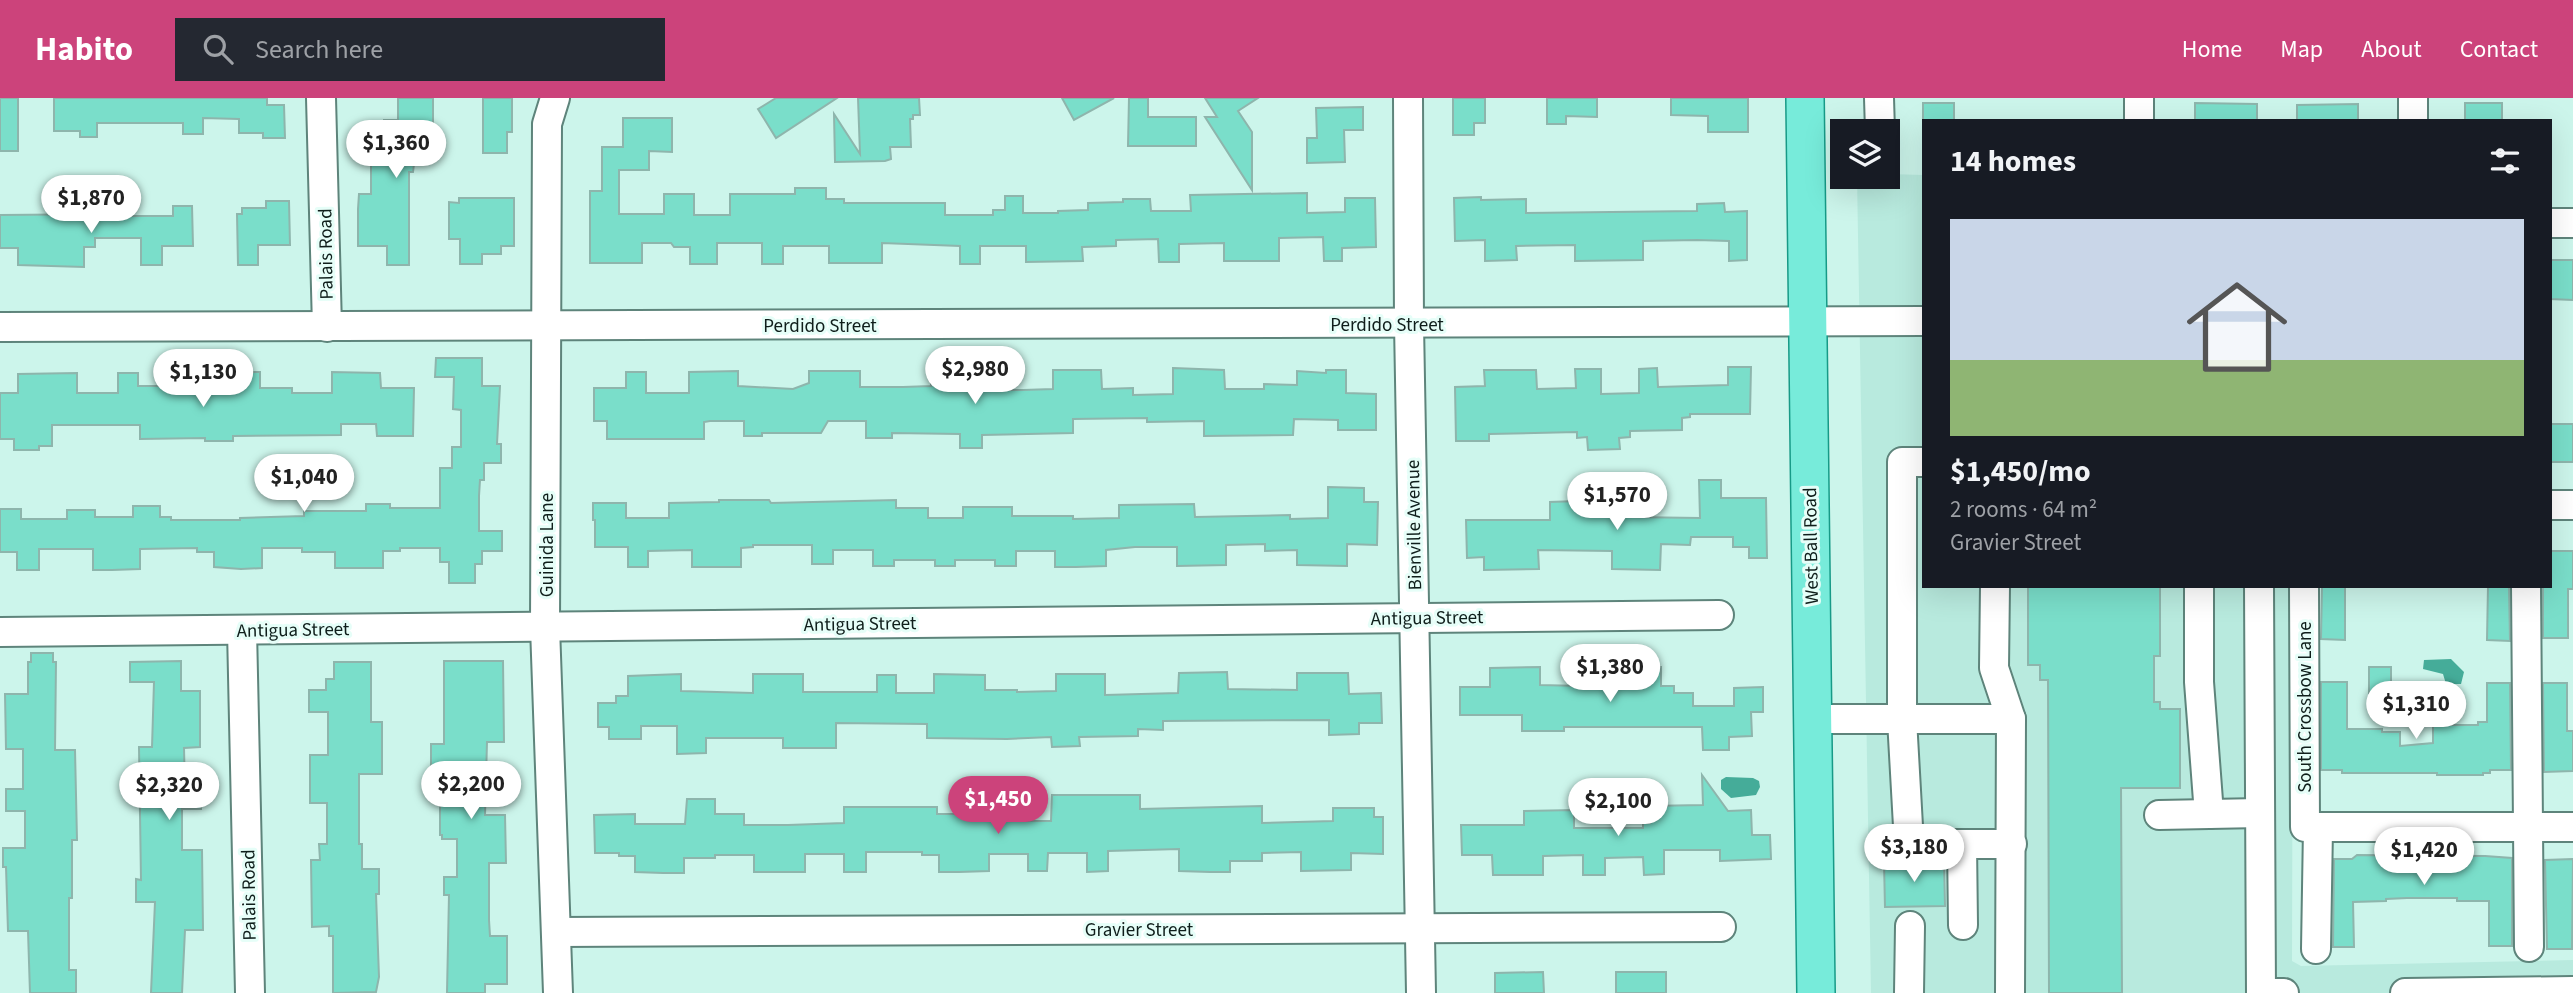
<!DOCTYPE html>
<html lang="en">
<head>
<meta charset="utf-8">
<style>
  :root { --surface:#171b24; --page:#242831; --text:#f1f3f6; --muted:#9ea1a6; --accent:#cc437b }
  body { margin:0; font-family:"Source Sans 3",sans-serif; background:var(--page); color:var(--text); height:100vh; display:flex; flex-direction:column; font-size:26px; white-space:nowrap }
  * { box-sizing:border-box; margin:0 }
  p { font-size:23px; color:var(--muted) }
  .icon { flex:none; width:38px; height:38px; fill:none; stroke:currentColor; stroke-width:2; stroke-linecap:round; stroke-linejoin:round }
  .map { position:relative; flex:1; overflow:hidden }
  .side { position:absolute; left:1922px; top:21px; width:630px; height:469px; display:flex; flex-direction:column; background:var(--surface); border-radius:0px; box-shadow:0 7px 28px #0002 }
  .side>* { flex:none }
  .buttons { position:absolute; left:1830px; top:21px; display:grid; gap:14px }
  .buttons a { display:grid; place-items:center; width:70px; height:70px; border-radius:0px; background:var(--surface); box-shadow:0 7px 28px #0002; font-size:35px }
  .price { position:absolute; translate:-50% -60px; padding:0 16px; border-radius:24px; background:#fff; color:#222; font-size:23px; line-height:46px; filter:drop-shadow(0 2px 4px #0008) }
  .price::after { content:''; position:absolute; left:50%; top:42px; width:21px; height:16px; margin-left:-10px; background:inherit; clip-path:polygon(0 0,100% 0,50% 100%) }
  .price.on { background:var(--accent); color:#fff }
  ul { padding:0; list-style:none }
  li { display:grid; align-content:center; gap:14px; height:371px; padding:0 28px }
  li span { display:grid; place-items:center; height:217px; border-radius:0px; color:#555 }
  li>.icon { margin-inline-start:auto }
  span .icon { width:126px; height:126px; fill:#fffc; stroke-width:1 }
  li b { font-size:30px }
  h2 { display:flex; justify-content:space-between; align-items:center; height:84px; padding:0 28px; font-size:30px }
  header { display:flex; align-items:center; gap:42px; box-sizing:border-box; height:98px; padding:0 35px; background:var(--accent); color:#fff }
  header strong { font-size:33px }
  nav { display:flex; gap:38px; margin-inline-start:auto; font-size:24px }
  .search { width:490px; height:63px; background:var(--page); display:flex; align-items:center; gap:18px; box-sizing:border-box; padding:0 24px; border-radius:0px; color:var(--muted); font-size:26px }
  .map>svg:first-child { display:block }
</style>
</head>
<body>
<header>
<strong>Habito</strong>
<div class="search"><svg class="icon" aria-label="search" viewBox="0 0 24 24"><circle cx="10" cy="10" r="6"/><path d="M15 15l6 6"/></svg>Search here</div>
<nav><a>Home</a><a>Map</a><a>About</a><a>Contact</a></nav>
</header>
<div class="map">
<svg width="2573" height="895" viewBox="0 0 2573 895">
  <rect width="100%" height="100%" fill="#ccf5eb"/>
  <path fill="#b8eade" d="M1888,76L1923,77V488H2293L2292,863L2301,868L2573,862V895H1871L1857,79H1888Z"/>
  <g fill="#45ac99">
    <path d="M2451,561L2464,574L2461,586H2446L2443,576L2423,571L2424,562Z"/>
    <path d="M1726,679L1753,680L1759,683L1760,689L1756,697L1731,700L1721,691V682Z"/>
  </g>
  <g fill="#7adeca" stroke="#8eb5ac" stroke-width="2">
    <rect x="0" y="0" width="18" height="53"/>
    <path d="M54,0H267V7H284L285,40H263V35H239V21L203,20V36H183V25H97V39H80V33H54Z"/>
    <path d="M398,0H433V58H415L413,74H409V167H387V148H358V111L359,96H371V57H384V22H398Z"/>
    <path d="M483,0H512V34H507V55H483Z"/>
    <path d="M776,0H837L776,40L758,11Z"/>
    <path d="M858,0H919L920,17H913V21H910L911,49H890L891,61L885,63L835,64L834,16L860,56Z"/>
    <path d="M1062,0H1114L1074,22Z"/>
    <path d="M1129,0H1148V19H1196V48H1128Z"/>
    <path d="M1205,0H1258L1238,13L1252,34V92L1205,19H1217Z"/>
    <path d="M1453,0H1485V25H1474V37H1453Z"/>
    <path d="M1547,0H1597V19L1566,18V26H1547Z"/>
    <path d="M1671,0H1748V34H1708V18L1671,17Z"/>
    <rect x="1923" y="5" width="31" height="18"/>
    <path d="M2195,5L2257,6V23H2195Z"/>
    <rect x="2465" y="5" width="37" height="18"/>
    <path d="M2358,6V23H2297V7Z"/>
    <path d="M1363,9V32H1344L1345,64L1307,65V40H1317L1316,10Z"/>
    <path d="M623,20H672V54L649,53V72H619V116H664V96H694V117H730V96H795V90H826V101H844V105H945V117H993V112H1005V98H1023V115H1058V113L1088,112V105L1123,104V101H1150L1151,113H1191L1190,97L1307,95V115L1345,114V100H1375L1376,149L1342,150V163H1324L1323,139L1279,140V163H1224V145L1179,146V164H1159L1158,141L1116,142V148L1082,149L1083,163L1026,164V148H980V166H960V148L882,145V165H829V148H783V166H762V145H717V166H690V149H674L671,145H642V165H590V93H602V49H623Z"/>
    <path d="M1481,99V102L1526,101V115L1697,113V106L1724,105L1725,114L1747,113V162L1729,163V143L1697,142L1643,143V162L1575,163V147L1516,148L1517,162L1485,163V142L1455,143L1454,100Z"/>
    <path d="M459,100H514V148H501V156H482V166H460V141H449V104L459,105Z"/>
    <path d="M266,103H289L290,147H258V167H238L237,116H242V110H266Z"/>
    <path d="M173,108H192L193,148H162V167H141V140H95V149H84V169L18,167V150H0V117L114,116V118H173Z"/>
    <path d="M2550,162H2573V202L2550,201Z"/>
    <path d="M436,260H482V288H500L497,346H501V365H484V382H480L479,398V433H502V453H482V466H475V485H449V464H440V450H400V453H383V470H335V454H302V450H262V470L241,471L214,469V454H197V450L140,451V471L112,472H93V451H39V472H17V454H0V411H21V421H67V412H95V419H133V408H160V419H171V422H240V420L304,418V413H366V406H390V410H440V370H452V349H461V312L453,311L454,279H435Z"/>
    <path d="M1728,269H1751L1750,316H1690V319L1682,320V332L1630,333V339L1619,340L1620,351L1588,352L1587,339L1577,340V334L1489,336V343H1456L1455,289L1485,288L1484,272H1536L1537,291L1576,290L1575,271H1601V296L1639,295V271L1657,270L1658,289L1728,287Z"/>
    <path d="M1173,270L1224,272L1225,291H1264V286L1297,287V273L1326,275V272H1346V295L1376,296V332H1338V322L1294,321L1293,337L1204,338V323L1147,324V320L1073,321V335L982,337V350H960V336L892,335V340H866V323H828L821,335H762V338H744V323H710L704,324V341H607V323H594V290H626V274H646V295H689V274L738,273V288L793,291L809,285V273H860V289H903L931,288V273H981V292H1023L1053,291V272H1101L1102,291L1133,290V297L1173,296Z"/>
    <path d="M240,274H260V290H292V295H332V274L380,275L381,290H414L413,338H377L376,326H341V337L233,338V343H205V340L140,341V327H52V348H39V352H14V341H0V295H18V276L77,275V295H118V275H138V288H179V276H205V293H240Z"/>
    <rect x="2550" y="326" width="23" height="38"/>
    <path d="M1699,382H1721V400H1766L1767,460H1749V449H1733V439H1691L1690,447L1661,446L1660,472L1612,471V453L1538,452L1539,471L1484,472V459L1467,460L1466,422H1550V404L1578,403V400L1616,399V412H1629V419L1700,420Z"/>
    <path d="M1328,389L1364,390V404H1378L1377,447L1347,446V468L1297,467V452L1265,453V446L1226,447V467L1177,468V449H1135L1106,452V468L1076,469H1055V453H1016V468H995V462H955V468H935V462H894V468H873V452H833V466H812V447H753V449L741,450V469H692V452L648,453V469H628V449H595V422H593V405H626V420H669V405L719,404V402H769L771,405L896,402V410H928V420H963V409H1012V418H1073V421L1119,420V407L1194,406L1195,419L1290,417V421L1328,420Z"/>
    <path d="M2550,453H2573V491H2568V540H2543V488H2550Z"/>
    <path d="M2028,488H2160V558H2154V604H2160V611H2180V690H2121L2122,895H2049L2048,582H2040V567H2028Z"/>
    <path d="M2322,488H2345V542L2321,541Z"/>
    <path d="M2488,488H2509L2510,543L2487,542Z"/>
    <path d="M31,555H53V564H56L55,652H75L77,742H72V800H69V872H76V895H30L28,833H8L6,769H3V750H25V713H6V691H23V651H6L5,596H28V564H31Z"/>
    <path d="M181,563V593H200V649L184,650L185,692H201V711H182V752H202L203,832H185L182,895H151L155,804H136V781L141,782L139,649H152L154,584H130V564Z"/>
    <path d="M444,563H503L504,644H487L485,717H505L506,765H489V822L490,838H507V886H485V895H447L449,797H444V779H457V741H442V737H440V677H431V646H444Z"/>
    <path d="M334,564H371V624H382V676H359V746H362V771H379V796H376L379,879L376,894L333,895V838H329V828L312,829L311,762H320L319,746H327V705H310V657H328V614H309V592H326V581H334Z"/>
    <path d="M1540,569V587L1581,588V586L1611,585V569H1661V588H1674V595H1693V608H1734V590L1763,589V614H1751L1752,638L1729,639V652H1703L1702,629H1564V633H1522V617H1460V589H1490V570Z"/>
    <rect x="2369" y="569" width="22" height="26"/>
    <path d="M1227,574L1228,591L1297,592V575H1348L1349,596L1381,595L1382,625H1359V636L1329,637V622L1163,623V632L1138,631V638L1079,639L1080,648L1052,649L1051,639L1007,641L927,640V626L836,625V650H783V640H706V655L677,656V628H641V641H609V629H598V605H616V598H628V578L681,576V593L753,595V576H803V594H877V577H896V595H934V576L985,577V592H1017V594L1056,593V576H1105V597L1178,595L1179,575Z"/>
    <path d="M2321,584H2347V631H2382V634H2400V648L2433,645V627H2478V624H2487V585H2510L2511,672H2490V675H2483V677H2437V675H2342V672H2321Z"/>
    <path d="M2543,585H2567V633H2573V673L2544,674Z"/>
    <path d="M1702,677L1728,713L1751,712L1752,737H1770L1771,761L1720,763V752H1664V776L1644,777L1643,759L1605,760V777H1583V757L1543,758V777H1493L1492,757H1462L1461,727H1524V713L1574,712V730H1643V725H1650L1649,708L1703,707Z"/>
    <path d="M1052,697H1140V711L1262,708V725L1333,723V710H1374V719H1383V756L1351,755V772L1301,773V754L1262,755V763H1230V774H1210L1179,773V751L1108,753V773L1087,774V755H1048L1047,773H1028V756H989V773L959,774H939V757H922V754H866V774H844V756H805V774H754V757H715V760H684V775H663L635,774V758H619V755H595L594,717L635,716V726H685L687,701H715V716H744V727H788L844,725V709H937V716H998V708H1016V723H1051Z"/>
    <path d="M2357,757L2485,758L2512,760V848H2489V803H2457V800H2407L2386,801V803L2353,804L2354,849H2333L2334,761H2352Z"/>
    <path d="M2573,761L2572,851H2547L2545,762Z"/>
    <path d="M1944,763L1945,808L1885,809L1884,764Z"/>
    <path d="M1543,874L1544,895H1495V875Z"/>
    <rect x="1616" y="874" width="50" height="21"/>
  </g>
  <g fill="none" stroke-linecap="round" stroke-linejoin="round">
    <g stroke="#5e847b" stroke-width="32">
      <g id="minor">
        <path d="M321,0L327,229"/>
        <path d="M555,0L547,26L545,529L558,895"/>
        <path d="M1408,0L1409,226L1421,895"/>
        <path d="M1879,0L1880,33"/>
        <path d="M2139,0V23"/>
        <path d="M2413,0V23"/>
        <path d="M2550,125H2573"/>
        <path d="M0,229L1923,223"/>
        <path d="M1923,364H1902V621L1909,746H1962L1963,827"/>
        <path d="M2550,407H2573"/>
        <path d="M1995,488L1994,570L2011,621"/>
        <path d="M2199,488V584L2209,716"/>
        <path d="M2259,488L2261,895H2284"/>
        <path d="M2304,488L2305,729H2573"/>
        <path d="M2526,488L2529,849"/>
        <path d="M242,532L250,895"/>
        <path d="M0,534L1719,517"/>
        <path d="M1813,621H2011L2010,895"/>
        <path d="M2159,717L2260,715"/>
        <path d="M1962,746H2012"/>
        <path d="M557,834L1721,829"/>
        <path d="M2316,851L2318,730"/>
        <path d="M1909,895L1910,828"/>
        <path d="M2405,895L2573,893"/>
      </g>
    </g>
    <g stroke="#179a87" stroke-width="40">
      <path id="major" d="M1805,0L1816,895"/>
    </g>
    <use href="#minor" stroke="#fff" stroke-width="28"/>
    <use href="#major" stroke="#77ebda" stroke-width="37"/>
  </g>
  <g text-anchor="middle" stroke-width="6" stroke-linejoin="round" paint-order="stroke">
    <g font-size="19" fill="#0f1e1b" stroke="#e6fef8">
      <text transform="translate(325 156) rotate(-91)" y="7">Palais Road</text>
      <text x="1387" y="233">Perdido Street</text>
      <text x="820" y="234">Perdido Street</text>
      <text transform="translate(1413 427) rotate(-91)" y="7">Bienville Avenue</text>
      <text transform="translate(546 447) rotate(-90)" y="7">Guinida Lane</text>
      <text transform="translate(1810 448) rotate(-91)" y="7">West Ball Road</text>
      <text transform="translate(1427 519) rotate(-1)" y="7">Antigua Street</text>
      <text transform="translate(860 525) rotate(-1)" y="7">Antigua Street</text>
      <text transform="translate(293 531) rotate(-1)" y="7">Antigua Street</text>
      <text transform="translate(2304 609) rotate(-90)" y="7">South Crossbow Lane</text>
      <text transform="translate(248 797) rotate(-91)" y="7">Palais Road</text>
      <text x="1139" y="838">Gravier Street</text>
    </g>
  </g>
</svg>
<div class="buttons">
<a><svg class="icon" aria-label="layers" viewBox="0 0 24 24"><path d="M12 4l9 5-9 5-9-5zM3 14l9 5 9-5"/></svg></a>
</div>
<b class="price" style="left:396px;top:82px">$1,360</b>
<b class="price" style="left:91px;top:137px">$1,870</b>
<b class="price" style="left:975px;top:308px">$2,980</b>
<b class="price" style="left:203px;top:311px">$1,130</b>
<b class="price" style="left:304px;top:416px">$1,040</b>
<b class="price" style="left:1617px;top:434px">$1,570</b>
<b class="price" style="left:1610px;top:606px">$1,380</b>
<b class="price" style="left:2416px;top:643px">$1,310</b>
<b class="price" style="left:471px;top:723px">$2,200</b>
<b class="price" style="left:169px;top:724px">$2,320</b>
<b class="price on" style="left:998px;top:738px">$1,450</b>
<b class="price" style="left:1618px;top:740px">$2,100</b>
<b class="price" style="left:1914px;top:786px">$3,180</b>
<b class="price" style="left:2424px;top:789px">$1,420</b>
<section class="side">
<h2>14 homes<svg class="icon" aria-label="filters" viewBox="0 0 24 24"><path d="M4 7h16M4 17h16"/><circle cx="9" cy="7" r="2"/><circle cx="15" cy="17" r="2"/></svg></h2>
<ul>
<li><span style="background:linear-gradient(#c9d6e8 65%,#8fb573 0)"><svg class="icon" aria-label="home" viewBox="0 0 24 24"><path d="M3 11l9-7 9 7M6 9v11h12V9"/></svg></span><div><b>$1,450/mo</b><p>2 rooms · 64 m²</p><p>Gravier Street</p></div></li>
</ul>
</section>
</div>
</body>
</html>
